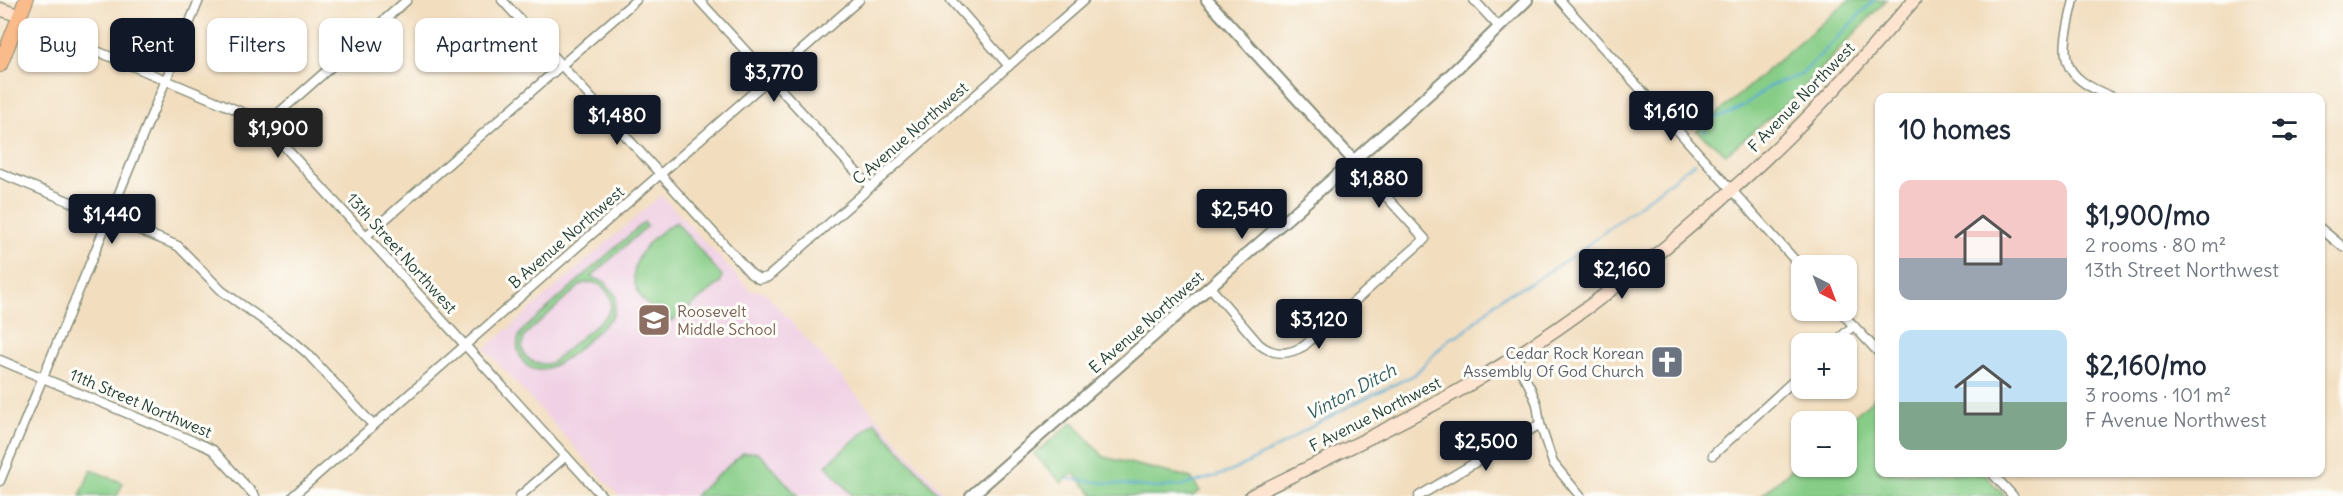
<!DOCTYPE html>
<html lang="en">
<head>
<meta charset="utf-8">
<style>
  :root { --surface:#fff; --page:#f6f6f7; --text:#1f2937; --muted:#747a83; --accent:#111827 }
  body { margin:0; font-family:Delius,sans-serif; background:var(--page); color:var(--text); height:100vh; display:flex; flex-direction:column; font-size:22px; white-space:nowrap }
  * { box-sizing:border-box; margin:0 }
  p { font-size:20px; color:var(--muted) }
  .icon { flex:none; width:33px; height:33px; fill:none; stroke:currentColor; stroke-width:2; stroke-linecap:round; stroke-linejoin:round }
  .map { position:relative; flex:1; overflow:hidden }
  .side { position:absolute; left:1875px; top:93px; width:450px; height:384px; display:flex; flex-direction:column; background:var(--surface); border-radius:12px; box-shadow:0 2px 4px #0004 }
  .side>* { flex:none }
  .top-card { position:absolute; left:18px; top:18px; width:570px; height:54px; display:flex; gap:12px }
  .needle { width:39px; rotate:138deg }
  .buttons { position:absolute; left:1791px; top:255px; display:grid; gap:12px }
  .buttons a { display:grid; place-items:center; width:66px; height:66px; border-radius:12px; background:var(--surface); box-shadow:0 2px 4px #0004; font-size:30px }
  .price { position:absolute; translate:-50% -51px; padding:0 14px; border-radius:6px; background:var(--accent); color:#fff; font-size:20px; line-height:39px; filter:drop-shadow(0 2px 3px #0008) }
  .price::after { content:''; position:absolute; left:50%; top:36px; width:18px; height:14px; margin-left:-9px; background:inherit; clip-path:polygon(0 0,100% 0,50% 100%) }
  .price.active { background:#222; color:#fff }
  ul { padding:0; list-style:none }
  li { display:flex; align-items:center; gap:18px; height:150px; padding:0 24px }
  li span { display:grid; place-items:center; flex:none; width:168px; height:120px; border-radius:12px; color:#555 }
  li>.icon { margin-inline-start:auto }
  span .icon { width:72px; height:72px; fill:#fffc; stroke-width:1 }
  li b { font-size:26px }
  h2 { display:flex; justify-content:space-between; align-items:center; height:72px; padding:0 24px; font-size:26px }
  .chip { padding:0 21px; border-radius:12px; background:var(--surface); box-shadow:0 2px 4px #0004; font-size:21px; line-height:54px }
  .chip.active { background:var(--accent); color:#fff }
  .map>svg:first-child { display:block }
</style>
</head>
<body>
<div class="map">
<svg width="2343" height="496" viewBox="0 0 2343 496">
  <rect width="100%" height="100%" fill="#fdfcf7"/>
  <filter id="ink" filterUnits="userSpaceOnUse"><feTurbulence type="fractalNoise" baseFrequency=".0167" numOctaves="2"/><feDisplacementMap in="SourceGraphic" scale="12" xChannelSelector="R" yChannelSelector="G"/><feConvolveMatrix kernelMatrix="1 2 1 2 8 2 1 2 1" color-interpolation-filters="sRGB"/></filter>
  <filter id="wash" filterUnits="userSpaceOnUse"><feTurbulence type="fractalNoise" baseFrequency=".008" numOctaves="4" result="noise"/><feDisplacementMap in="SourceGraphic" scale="24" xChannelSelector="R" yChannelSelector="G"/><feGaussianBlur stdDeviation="1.35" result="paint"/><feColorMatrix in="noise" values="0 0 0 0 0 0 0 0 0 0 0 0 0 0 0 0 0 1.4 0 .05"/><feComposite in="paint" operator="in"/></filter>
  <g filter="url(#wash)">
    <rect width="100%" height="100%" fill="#f2debf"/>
    <path fill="#f0d0e4" d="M661,195L750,290L765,292L946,495L619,496L485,349Z"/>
    <g fill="#87cd87" stroke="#53855e" stroke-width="1.5" fill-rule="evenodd">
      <path d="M1849,0H1886L1795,97L1726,154L1697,131Z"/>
      <path d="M644,222L647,226L591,277L605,282L616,296L614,314L610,319C593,334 538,397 520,356C516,347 517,338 523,330ZM591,282C607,285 617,300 607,315L551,363C531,368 514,352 527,333L582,284Z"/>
      <path d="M676,222L722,276L720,283L672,321C614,294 628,249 676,222Z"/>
      <path d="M1879,394L1880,472L1983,473L2005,496H1761L1801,461L1802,466H1846L1847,422Z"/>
      <path d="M875,422L939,494L937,496H853L826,465Z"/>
      <path d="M1073,422L1104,457L1191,478L1200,491L1193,496H1095L1073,473L1062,483L1034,454Z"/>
      <path d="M758,452L798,496H694L743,453Z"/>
      <path d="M91,470L123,483L117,496H80Z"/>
    </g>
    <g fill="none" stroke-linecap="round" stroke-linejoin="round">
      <g stroke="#5aadd5" stroke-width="2">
        <path d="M1705,132L1706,125L1713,118L1726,115L1743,106L1772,85L1801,75L1874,0"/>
        <path d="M1068,479L1157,488L1185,485L1230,472L1284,444L1300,433L1355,403L1414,375L1449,339L1464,332L1502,297L1531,283L1577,253L1694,163"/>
      </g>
    </g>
  </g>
  <g filter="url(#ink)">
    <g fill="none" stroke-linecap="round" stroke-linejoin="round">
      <g stroke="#888e7a" stroke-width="11">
        <g id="minor">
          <path d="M502,0L751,274L759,279L768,277L1084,0"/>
          <path d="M699,0L870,187"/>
          <path d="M951,0L1009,66"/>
          <path d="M1474,0L1498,26"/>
          <path d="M1560,0L1802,268"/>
          <path d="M2074,0C2061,56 2055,75 2115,98"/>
          <path d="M49,31L256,118L265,125L602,496"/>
          <path d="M265,125L407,0"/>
          <path d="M0,173L178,246L222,291L293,341L307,353L373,425"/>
          <path d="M2320,228L2343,247"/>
          <path d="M366,236L636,0"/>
          <path d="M1210,287L1259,344C1274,356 1288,355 1304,346L1425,239L1353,160"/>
          <path d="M1839,310L1880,354"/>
          <path d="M1833,344L1853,326"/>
          <path d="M1512,357L1529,385L1537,404L1540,424L1553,463L1580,496"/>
          <path d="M0,360L205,446L213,450L255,496"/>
          <path d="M1713,455L1802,373"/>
          <path d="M1991,472L2013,496"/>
          <path d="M0,481L199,0"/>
          <path d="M293,496L859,0"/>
          <path d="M520,496L566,456"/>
          <path d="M1419,496L1540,424"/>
        </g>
      </g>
      <g stroke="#888e7a" stroke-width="14">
        <g id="tertiary">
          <path d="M1207,0L1353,160"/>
          <path d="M971,496L1401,119L1450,75L1527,0"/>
        </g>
      </g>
      <g stroke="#888e7a" stroke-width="15">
        <g id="secondary">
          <path d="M0,9L20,16"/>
          <path d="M1251,496C1322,460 1396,427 1465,387C1583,319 1691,232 1788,137C1832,94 1873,47 1914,0"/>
        </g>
      </g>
      <g stroke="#888e7a" stroke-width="16">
        <path id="primary" d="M0,65L26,0"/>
      </g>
      <use href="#minor" stroke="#fff" stroke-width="8"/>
      <use href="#tertiary" stroke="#fff" stroke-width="10"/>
      <use href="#secondary" stroke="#fde4d1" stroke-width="12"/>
      <use href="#primary" stroke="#fabb8b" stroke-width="14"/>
    </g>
  </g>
  <defs>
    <g id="school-square" transform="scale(1.725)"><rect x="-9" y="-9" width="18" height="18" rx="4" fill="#8d6e63" stroke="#fdfcf7"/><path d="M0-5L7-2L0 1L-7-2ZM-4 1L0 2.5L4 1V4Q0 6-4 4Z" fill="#fff"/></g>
    <g id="church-square" transform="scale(1.725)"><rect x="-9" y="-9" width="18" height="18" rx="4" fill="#6b7280" stroke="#fdfcf7"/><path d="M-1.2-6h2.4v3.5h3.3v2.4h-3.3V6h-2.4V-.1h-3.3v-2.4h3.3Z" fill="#fff"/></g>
  </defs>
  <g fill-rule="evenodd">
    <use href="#school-square" x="654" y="320"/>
    <use href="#church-square" x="1667" y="362"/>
  </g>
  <g text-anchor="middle" stroke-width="6" stroke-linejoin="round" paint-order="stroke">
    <g font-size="16" fill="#1f3d34" stroke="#fdfcf7">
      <text transform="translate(1801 97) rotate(-46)" y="6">F Avenue Northwest</text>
      <text transform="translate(910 133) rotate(-41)" y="6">C Avenue Northwest</text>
      <text transform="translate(566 237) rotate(-41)" y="6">B Avenue Northwest</text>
      <text transform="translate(402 253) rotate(48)" y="6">13th Street Northwest</text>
      <text transform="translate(1146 322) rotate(-41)" y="6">E Avenue Northwest</text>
      <text transform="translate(141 403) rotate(23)" y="6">11th Street Northwest</text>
      <text transform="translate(1375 414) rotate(-27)" y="6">F Avenue Northwest</text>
    </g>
    <g font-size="16" fill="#785e54" stroke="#fdfcf7" text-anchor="start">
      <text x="677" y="317">Roosevelt<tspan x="677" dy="18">Middle School</tspan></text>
    </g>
    <g font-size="16" fill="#5b616d" stroke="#fdfcf7" text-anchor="end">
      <text x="1644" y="359">Cedar Rock Korean<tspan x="1644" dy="18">Assembly Of God Church</tspan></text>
    </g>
    <g font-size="18" font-style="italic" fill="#315f64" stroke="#fdfcf7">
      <text transform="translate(1351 392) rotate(-28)" y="6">Vinton Ditch</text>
    </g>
  </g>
</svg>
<div class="buttons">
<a><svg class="needle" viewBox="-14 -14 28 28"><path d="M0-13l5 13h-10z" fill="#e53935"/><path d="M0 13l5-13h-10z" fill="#747a83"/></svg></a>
<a>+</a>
<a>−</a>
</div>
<b class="price" style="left:774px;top:103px">$3,770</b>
<b class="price" style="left:1671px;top:142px">$1,610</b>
<b class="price" style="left:617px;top:146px">$1,480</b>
<b class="price active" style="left:278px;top:159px">$1,900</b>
<b class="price" style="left:1379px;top:209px">$1,880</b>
<b class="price" style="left:1242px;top:240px">$2,540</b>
<b class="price" style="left:112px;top:245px">$1,440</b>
<b class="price" style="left:1622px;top:300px">$2,160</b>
<b class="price" style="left:1319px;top:350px">$3,120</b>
<b class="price" style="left:1486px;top:472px">$2,500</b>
<div class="top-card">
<a class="chip">Buy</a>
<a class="chip active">Rent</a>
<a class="chip">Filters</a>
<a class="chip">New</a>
<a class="chip">Apartment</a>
</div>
<section class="side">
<h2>10 homes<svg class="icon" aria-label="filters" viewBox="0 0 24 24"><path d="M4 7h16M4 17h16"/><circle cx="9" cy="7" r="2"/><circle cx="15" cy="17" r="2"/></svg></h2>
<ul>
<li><span style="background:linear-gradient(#f6c9c9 65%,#9aa5b1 0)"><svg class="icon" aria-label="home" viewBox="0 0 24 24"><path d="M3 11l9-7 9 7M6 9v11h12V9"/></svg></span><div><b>$1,900/mo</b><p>2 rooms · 80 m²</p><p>13th Street Northwest</p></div></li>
<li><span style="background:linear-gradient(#bfe0f5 60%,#7fa58c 0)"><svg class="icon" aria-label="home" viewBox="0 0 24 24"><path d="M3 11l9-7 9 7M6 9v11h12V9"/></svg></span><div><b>$2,160/mo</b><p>3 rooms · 101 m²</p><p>F Avenue Northwest</p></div></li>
</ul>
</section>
</div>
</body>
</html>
